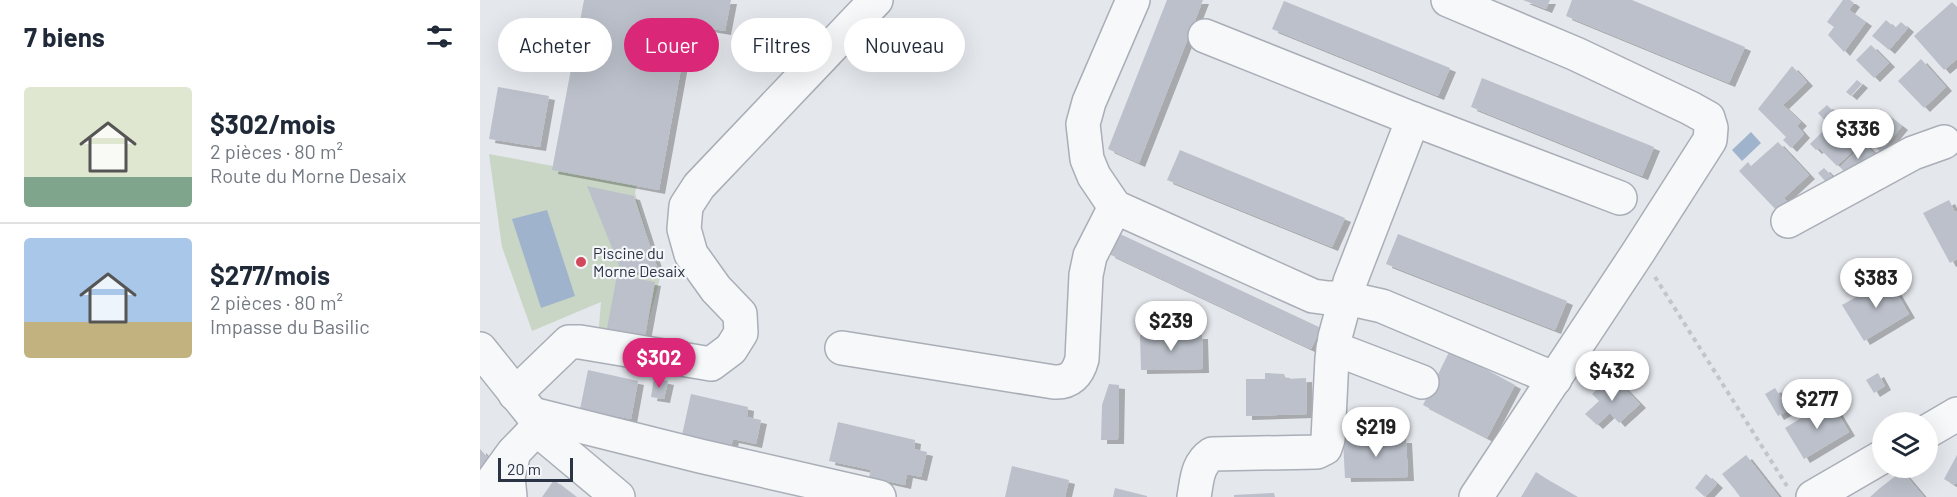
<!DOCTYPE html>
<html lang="fr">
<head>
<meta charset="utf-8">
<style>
  :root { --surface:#fff; --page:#f2f2f3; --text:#1f2937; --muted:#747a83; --line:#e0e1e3; --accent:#db2777 }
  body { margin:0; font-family:Barlow,sans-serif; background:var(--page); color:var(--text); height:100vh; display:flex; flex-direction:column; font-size:22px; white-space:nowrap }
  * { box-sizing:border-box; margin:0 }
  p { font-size:20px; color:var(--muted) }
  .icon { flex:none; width:33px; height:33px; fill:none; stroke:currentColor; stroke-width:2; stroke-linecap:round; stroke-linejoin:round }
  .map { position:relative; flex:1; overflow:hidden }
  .panel { display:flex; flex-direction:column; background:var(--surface); width:480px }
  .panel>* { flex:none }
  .banner { position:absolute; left:18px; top:18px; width:570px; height:54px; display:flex; gap:12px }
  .controls { position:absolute; left:1392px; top:412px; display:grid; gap:12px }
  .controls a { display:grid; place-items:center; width:66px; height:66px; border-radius:50%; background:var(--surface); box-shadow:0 6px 24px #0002; font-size:30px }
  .scale { position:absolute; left:18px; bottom:15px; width:75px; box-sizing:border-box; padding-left:6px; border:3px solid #2b3445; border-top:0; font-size:16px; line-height:21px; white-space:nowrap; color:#2b3445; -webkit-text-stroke:4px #f4f6f9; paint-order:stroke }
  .price { position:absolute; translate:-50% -51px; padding:0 14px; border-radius:21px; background:#fff; color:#222; font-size:20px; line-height:39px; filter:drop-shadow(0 2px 3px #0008) }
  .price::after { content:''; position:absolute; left:50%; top:36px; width:18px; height:14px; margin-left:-9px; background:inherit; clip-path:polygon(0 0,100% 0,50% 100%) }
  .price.active { background:var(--accent); color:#fff }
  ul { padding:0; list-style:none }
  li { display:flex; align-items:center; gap:18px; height:150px; padding:0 24px }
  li+li { border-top:2px solid var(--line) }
  li span { display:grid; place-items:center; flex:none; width:168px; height:120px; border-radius:6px; color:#555 }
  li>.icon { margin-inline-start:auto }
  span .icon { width:72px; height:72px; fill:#fffc; stroke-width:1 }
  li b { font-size:26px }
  h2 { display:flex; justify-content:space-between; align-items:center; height:72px; padding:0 24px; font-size:26px }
  .chip { padding:0 21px; border-radius:27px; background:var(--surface); box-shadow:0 6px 24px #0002; font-size:21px; line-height:54px }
  .chip.active { background:var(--accent); color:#fff }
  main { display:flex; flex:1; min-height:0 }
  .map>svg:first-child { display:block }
</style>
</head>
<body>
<main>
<section class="panel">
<h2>7 biens<svg class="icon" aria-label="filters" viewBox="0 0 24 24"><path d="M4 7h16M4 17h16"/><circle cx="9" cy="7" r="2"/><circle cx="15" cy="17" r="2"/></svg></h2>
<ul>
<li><span style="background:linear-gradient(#dfe7d0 75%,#7fa58c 0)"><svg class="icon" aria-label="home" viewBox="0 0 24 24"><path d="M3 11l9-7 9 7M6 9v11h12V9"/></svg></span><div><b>$302/mois</b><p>2 pièces · 80 m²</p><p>Route du Morne Desaix</p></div></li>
<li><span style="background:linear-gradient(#a9c7e8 70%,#c2b280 0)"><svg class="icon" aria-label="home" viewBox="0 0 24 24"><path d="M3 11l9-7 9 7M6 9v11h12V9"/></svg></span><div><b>$277/mois</b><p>2 pièces · 80 m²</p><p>Impasse du Basilic</p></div></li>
</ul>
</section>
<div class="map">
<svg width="1477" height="497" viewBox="0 0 1477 497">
  <defs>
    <filter id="shadow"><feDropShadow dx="6" dy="4" stdDeviation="0" flood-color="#0004"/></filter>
  </defs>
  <rect width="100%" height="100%" fill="#e4e7ec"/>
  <path fill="#c9d6c5" d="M9,154L157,182L155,193L180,278L161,349L118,338L121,302L52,331L22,247Z"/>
  <g fill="#9fb4cc">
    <path d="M1271,132L1281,143L1262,161L1252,150Z"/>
    <path d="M67,210L95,296L61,308L32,219Z"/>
  </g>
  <g fill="#bbc0ca" filter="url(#shadow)">
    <path d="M104,0H251L245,31L209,25L179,190L72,170Z"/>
    <path d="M687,0H723L659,163L628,149Z"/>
    <path d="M1043,0H1070L1066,9Z"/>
    <path d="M1092,0H1152L1265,47L1249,83L1086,16Z"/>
    <path d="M1363,0H1370L1374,3L1369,10L1386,22L1364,52L1348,35L1354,27L1347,22Z"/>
    <path d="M804,1L970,68L958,96L792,29Z"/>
    <path d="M1472,2L1477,7V59L1464,70L1434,36Z"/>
    <path d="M1406,20L1415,28L1421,22L1428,28L1409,50L1392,36Z"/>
    <path d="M1391,45L1409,63L1394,78L1376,60Z"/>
    <path d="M1441,59L1466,87L1444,108L1418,81Z"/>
    <path d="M1312,66L1327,82L1303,105L1321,122L1317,126L1324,134L1311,148L1303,140L1306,137L1278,109Z"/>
    <path d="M1002,78L1174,147L1162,176L991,107Z"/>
    <path d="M1377,80L1382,84L1371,96L1366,92Z"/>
    <path d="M18,87L69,96L60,147L9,139Z"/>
    <path d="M1347,105L1383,141L1357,166L1339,148L1336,150L1330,144L1349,125L1338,113Z"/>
    <path d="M1400,109L1422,126L1401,152L1380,134Z"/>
    <path d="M1298,142L1329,175L1304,198L1309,204L1299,213L1259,171L1268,162L1271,166Z"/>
    <path d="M1384,143L1396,155L1369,176L1360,167Z"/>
    <path d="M700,150L865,218L852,247L687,180Z"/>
    <path d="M1344,168L1352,176L1346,182L1338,173Z"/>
    <path d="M107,186L154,196L179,273L141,270Z"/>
    <path d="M1469,200L1475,212L1477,211V259L1470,263L1443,213Z"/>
    <path d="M638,233L841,328L831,349L629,254Z"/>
    <path d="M918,234L1087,301L1075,330L906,264Z"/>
    <path d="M137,275L175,282L163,347L125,339Z"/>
    <path d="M1408,278L1429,314L1384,341L1362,305L1385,292L1384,290L1394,284L1395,286Z"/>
    <path d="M682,330L701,331V335H722L723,369L661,370L660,335H682Z"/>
    <path d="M970,350L1035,385L1007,438L943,405Z"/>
    <path d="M108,370L158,381L151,419L100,409Z"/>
    <path d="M785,373L804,374L806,379L826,378L827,414L766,416V379H785Z"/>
    <path d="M1398,373L1405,386L1394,393L1386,380Z"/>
    <path d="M1132,375L1160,404L1139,423L1130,413L1117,425L1105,414L1119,401L1112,394Z"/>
    <path d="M174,378L188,381L184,399L171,397Z"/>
    <path d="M629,384L639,385L638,440H621L622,405Z"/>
    <path d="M1295,388L1309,410L1298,416L1285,394Z"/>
    <path d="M211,394L268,407L267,417L281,420L276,444L253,439L251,446L202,435Z"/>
    <path d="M1350,400L1369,432L1324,459L1305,428Z"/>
    <path d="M358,422L435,440L434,449L447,452L441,477L427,474L425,485L389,477L391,470L349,461Z"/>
    <path d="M926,439L928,477L865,478L863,440Z"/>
    <path d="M0,449L12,462L0,472Z"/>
    <path d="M1266,455L1299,497H1260L1255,490L1242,474Z"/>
    <path d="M1477,455V484L1475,483L1474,485L1464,479Z"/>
    <path d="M532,466L589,480L585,497H525Z"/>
    <path d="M1422,471L1444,497H1390L1400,488Z"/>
    <path d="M1056,472L1065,478L1098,497H1041Z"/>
    <path d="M1226,474L1237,484L1225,497L1215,488Z"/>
    <path d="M74,480L96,497H62Z"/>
    <path d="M635,488L667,496V497H633Z"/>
    <path d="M794,493L795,497H754V495Z"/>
  </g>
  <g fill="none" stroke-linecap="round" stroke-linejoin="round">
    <g stroke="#a9aeb7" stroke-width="36">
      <g id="minor">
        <path d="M653,0L609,102L603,124L607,159L614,176L635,207L833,296L848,298H866L902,306L1075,379"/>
        <path d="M968,0L1096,54L1210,108L1228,118L1231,128L1230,140L1159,251L996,497"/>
        <path d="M725,36L933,119L1140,198"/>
        <path d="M1308,221L1433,153L1464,142"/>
        <path d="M362,348L574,382C590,383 598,374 602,359L606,275L610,256L635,207"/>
        <path d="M853,348L942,382"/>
        <path d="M0,349L52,414L65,436L138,497"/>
        <path d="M35,394L89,342H100L231,364L251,349L261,333L260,314L236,289L211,254L204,229L206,206L219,186L396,0"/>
        <path d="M52,414L220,456L399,497"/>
        <path d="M1448,431L1477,414"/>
        <path d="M1,497L33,453"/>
        <path d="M30,497L28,477L34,452L59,426"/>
        <path d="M714,497C717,480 717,464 732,454L837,452L845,448L848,439L852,358L855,337L870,282L933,119"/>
        <path d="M1333,497L1402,457"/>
      </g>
    </g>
    <path stroke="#c2c5cb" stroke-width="4" stroke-dasharray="4.5 4.5" stroke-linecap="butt" d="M1175,277L1307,486"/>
    <use href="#minor" stroke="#f7f8fa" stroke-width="33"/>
  </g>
  <circle fill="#d1495b" stroke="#f4f6f9" stroke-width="2" cx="101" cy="262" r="6"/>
  <g text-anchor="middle" stroke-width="4.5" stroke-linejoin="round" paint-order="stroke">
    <g font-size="16" fill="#2b3445" stroke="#f4f6f9" text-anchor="start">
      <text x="113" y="259">Piscine du<tspan x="113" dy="18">Morne Desaix</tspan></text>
    </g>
  </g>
</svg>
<div class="controls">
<a><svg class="icon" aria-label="layers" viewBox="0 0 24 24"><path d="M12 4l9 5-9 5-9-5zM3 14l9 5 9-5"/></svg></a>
</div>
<div class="scale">20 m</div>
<b class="price" style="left:1378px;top:160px">$336</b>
<b class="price" style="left:1396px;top:309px">$383</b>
<b class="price" style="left:691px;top:352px">$239</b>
<b class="price active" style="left:179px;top:389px">$302</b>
<b class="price" style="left:1132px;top:402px">$432</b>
<b class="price" style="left:1337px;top:430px">$277</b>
<b class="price" style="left:896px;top:458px">$219</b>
<div class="banner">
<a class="chip">Acheter</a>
<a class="chip active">Louer</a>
<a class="chip">Filtres</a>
<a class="chip">Nouveau</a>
</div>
</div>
</main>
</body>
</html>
